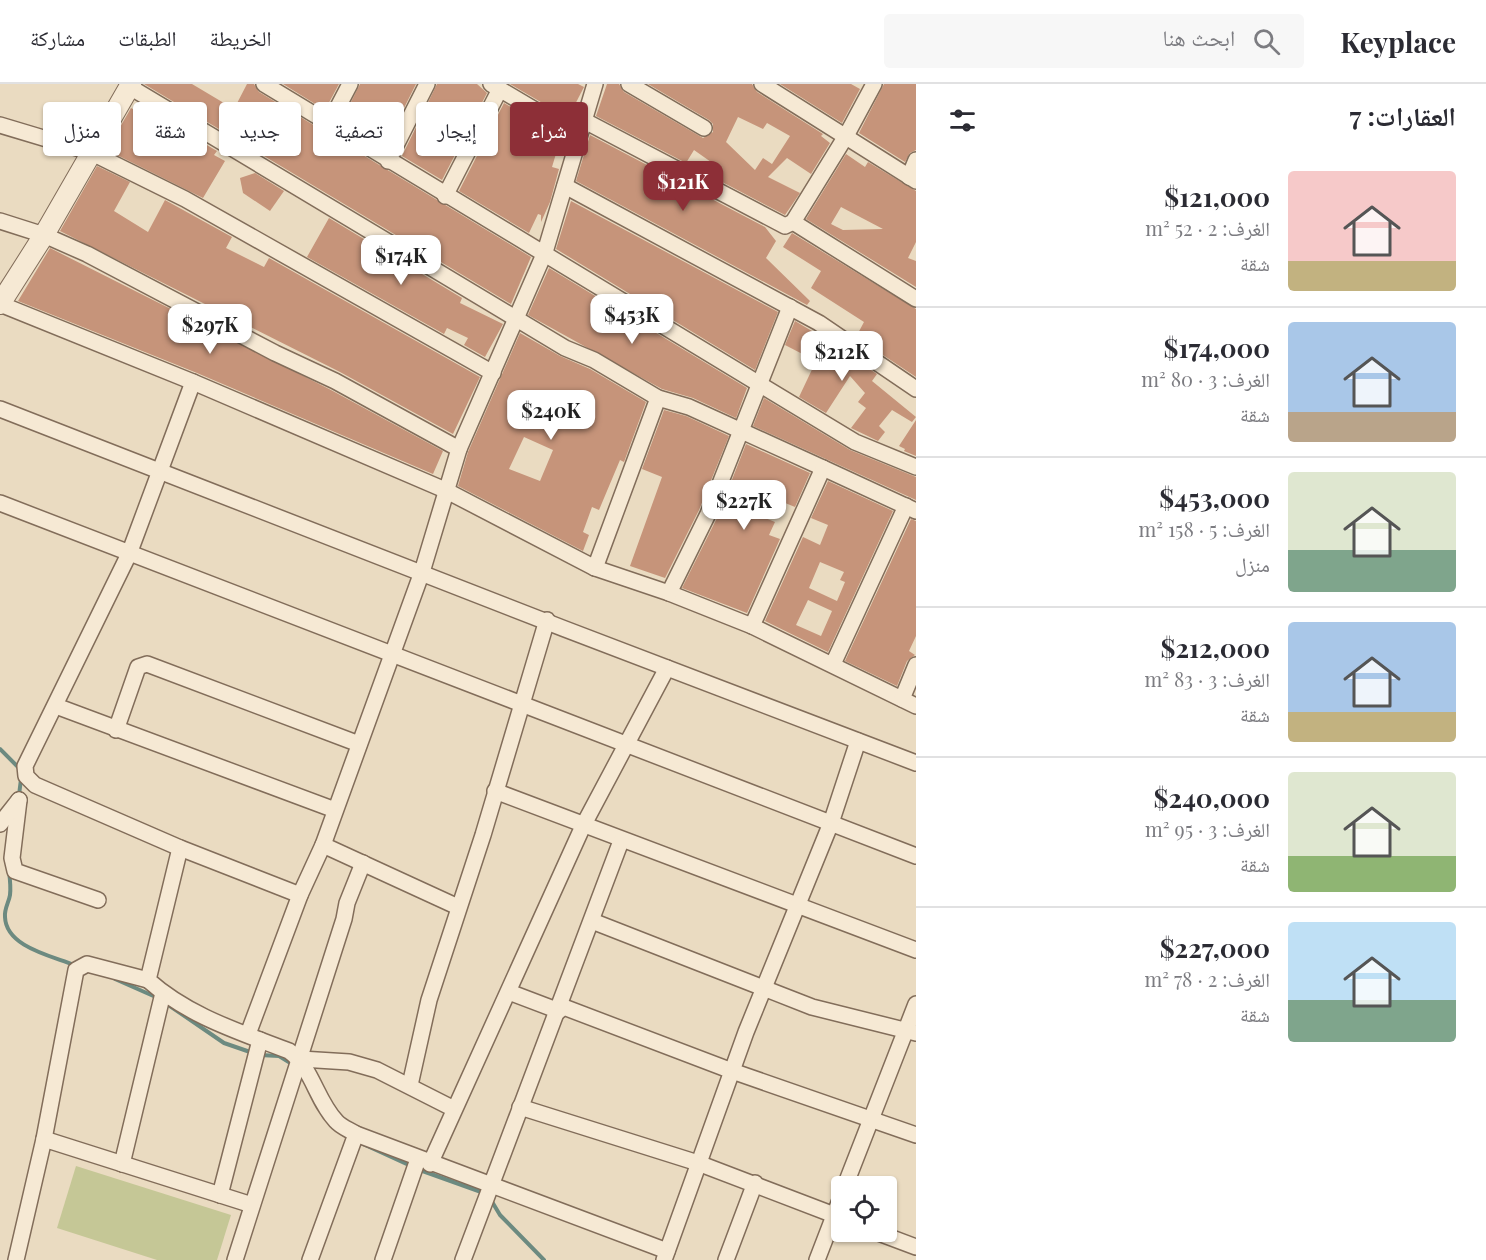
<!DOCTYPE html>
<html lang="ar">
<head>
<meta charset="utf-8">
<style>
  :root { --surface:#fff; --page:#f7f7f7; --text:#2b2b33; --muted:#7c7c81; --line:#e1e1e2; --accent:#8d2f37 }
  body { margin:0; font-family:"Playfair Display","Noto Naskh Arabic",serif; background:var(--page); color:var(--text); direction:rtl; height:100vh; display:flex; flex-direction:column; font-size:22px; white-space:nowrap }
  * { box-sizing:border-box; margin:0 }
  p { font-size:20px; color:var(--muted) }
  .icon { flex:none; width:33px; height:33px; fill:none; stroke:currentColor; stroke-width:2; stroke-linecap:round; stroke-linejoin:round }
  .map { position:relative; flex:1; overflow:hidden; direction:ltr }
  .drawer { display:flex; flex-direction:column; background:var(--surface); width:570px }
  .drawer>* { flex:none }
  .guide { position:absolute; left:18px; top:18px; width:570px; height:54px; direction:rtl; display:flex; gap:12px }
  .fabs { position:absolute; left:831px; top:1092px; display:grid; gap:12px }
  .fabs a { display:grid; place-items:center; width:66px; height:66px; border-radius:6px; background:var(--surface); box-shadow:0 2px 4px #0004; font-size:30px }
  .price { position:absolute; translate:-50% -51px; padding:0 14px; border-radius:12px; background:#fff; color:#222; font-size:20px; line-height:39px; filter:drop-shadow(0 2px 3px #0008) }
  .price::after { content:''; position:absolute; left:50%; top:36px; width:18px; height:14px; margin-left:-9px; background:inherit; clip-path:polygon(0 0,100% 0,50% 100%) }
  .price.selected { background:var(--accent); color:#fff }
  ul { padding:0; list-style:none }
  li { display:flex; align-items:center; gap:18px; height:150px; padding:0 30px }
  li+li { border-top:2px solid var(--line) }
  li span { display:grid; place-items:center; flex:none; width:168px; height:120px; border-radius:6px; color:#555 }
  li>.icon { margin-inline-start:auto }
  span .icon { width:72px; height:72px; fill:#fffc; stroke-width:1 }
  li b { font-size:26px }
  h2 { display:flex; justify-content:space-between; align-items:center; height:72px; padding:0 30px; font-size:26px }
  .pill { padding:0 21px; border-radius:6px; background:var(--surface); box-shadow:0 2px 4px #0004; font-size:21px; line-height:54px }
  .pill.selected { background:var(--accent); color:#fff }
  header { display:flex; align-items:center; gap:36px; box-sizing:border-box; height:84px; padding:0 30px; background:var(--surface); border-bottom:2px solid var(--line) }
  header strong { font-size:28px }
  nav { display:flex; gap:33px; margin-inline-start:auto; font-size:21px }
  .search { width:420px; height:54px; background:var(--page); display:flex; align-items:center; gap:15px; box-sizing:border-box; padding:0 21px; border-radius:6px; color:var(--muted); font-size:22px }
  main { display:flex; flex:1; min-height:0 }
  .map>svg:first-child { display:block }
</style>
</head>
<body>
<header>
<strong>Keyplace</strong>
<div class="search"><svg class="icon" aria-label="search" viewBox="0 0 24 24"><circle cx="10" cy="10" r="6"/><path d="M15 15l6 6"/></svg>ابحث هنا</div>
<nav><a>الخريطة</a><a>الطبقات</a><a>مشاركة</a></nav>
</header>
<main>
<section class="drawer">
<h2>العقارات: 7<svg class="icon" aria-label="filters" viewBox="0 0 24 24"><path d="M4 7h16M4 17h16"/><circle cx="9" cy="7" r="2"/><circle cx="15" cy="17" r="2"/></svg></h2>
<ul>
<li><span style="background:linear-gradient(#f6c9c9 75%,#c2b280 0)"><svg class="icon" aria-label="home" viewBox="0 0 24 24"><path d="M3 11l9-7 9 7M6 9v11h12V9"/></svg></span><div><b>$121,000</b><p>الغرف: 2 · 52 m²</p><p>شقة</p></div></li>
<li><span style="background:linear-gradient(#a9c7e8 75%,#b9a48a 0)"><svg class="icon" aria-label="home" viewBox="0 0 24 24"><path d="M3 11l9-7 9 7M6 9v11h12V9"/></svg></span><div><b>$174,000</b><p>الغرف: 3 · 80 m²</p><p>شقة</p></div></li>
<li><span style="background:linear-gradient(#dfe7d0 65%,#7fa58c 0)"><svg class="icon" aria-label="home" viewBox="0 0 24 24"><path d="M3 11l9-7 9 7M6 9v11h12V9"/></svg></span><div><b>$453,000</b><p>الغرف: 5 · 158 m²</p><p>منزل</p></div></li>
<li><span style="background:linear-gradient(#a9c7e8 75%,#c2b280 0)"><svg class="icon" aria-label="home" viewBox="0 0 24 24"><path d="M3 11l9-7 9 7M6 9v11h12V9"/></svg></span><div><b>$212,000</b><p>الغرف: 3 · 83 m²</p><p>شقة</p></div></li>
<li><span style="background:linear-gradient(#dfe7d0 70%,#8fb573 0)"><svg class="icon" aria-label="home" viewBox="0 0 24 24"><path d="M3 11l9-7 9 7M6 9v11h12V9"/></svg></span><div><b>$240,000</b><p>الغرف: 3 · 95 m²</p><p>شقة</p></div></li>
<li><span style="background:linear-gradient(#bfe0f5 65%,#7fa58c 0)"><svg class="icon" aria-label="home" viewBox="0 0 24 24"><path d="M3 11l9-7 9 7M6 9v11h12V9"/></svg></span><div><b>$227,000</b><p>الغرف: 2 · 78 m²</p><p>شقة</p></div></li>
</ul>
</section>
<div class="map">
<svg width="916" height="1176" viewBox="0 0 916 1176">
  <rect width="100%" height="100%" fill="#eadbc1"/>
  <path fill="#c5c796" d="M76,1082L231,1131L217,1176H157L57,1144Z"/>
  <g fill="none" stroke-linecap="round" stroke-linejoin="round">
    <g stroke="#6c8a80" stroke-width="4">
      <path d="M0,665L20,685"/>
      <path d="M19,711L21,695"/>
      <path d="M9,787C10,795 11,803 10,811C9,818 4,825 5,833C6,863 52,872 74,881"/>
      <path d="M115,895L158,914"/>
      <path d="M164,918L224,959L253,969"/>
      <path d="M260,971L279,972L292,980"/>
      <path d="M363,1060L411,1082"/>
      <path d="M417,1085L484,1109"/>
      <path d="M491,1116L500,1131L544,1176"/>
    </g>
  </g>
  <g fill="#c6947a" fill-rule="evenodd">
    <path d="M144,0H192L234,25L247,0H254L259,8L531,173L511,220Z"/>
    <path d="M283,0H339L325,26Z"/>
    <path d="M360,0H416L385,62L342,36Z"/>
    <path d="M437,0H477L487,9L442,96L402,72Z"/>
    <path d="M510,0H578L584,3L568,34Z"/>
    <path d="M607,0H619L624,8L703,54L713,48V40L709,36L648,0H752L757,8L823,50L821,52L830,59L811,90L787,74L768,93L800,109L785,131L705,89L711,78L694,66L686,79L596,32ZM738,33L763,45L767,39L790,52L772,80L763,74L755,86L726,58Z"/>
    <path d="M780,0H851L860,5L842,39Z"/>
    <path d="M884,0H916V66L910,69L905,78L859,49Z"/>
    <path d="M504,19L559,51L555,58L561,53L552,83L559,85L550,118L541,138V131L538,130L529,149L459,107Z"/>
    <path d="M131,24L197,62L200,57L217,67L214,71L225,77L203,114L107,66Z"/>
    <path d="M590,51L765,143L776,157L766,174L810,217L807,221L576,97Z"/>
    <path d="M846,70L865,83L868,78L916,107V158L908,174L916,177V203L806,135ZM841,123L883,145L843,146L831,140Z"/>
    <path d="M97,82L130,98L114,127L148,148L165,116L232,153L226,164L264,183L269,174L480,293L453,350L340,288L60,147Z"/>
    <path d="M255,89L284,107L270,127L243,109L240,94Z"/>
    <path d="M571,117L778,228L755,286L556,165Z"/>
    <path d="M329,134L462,214L460,219L503,240L485,273L464,261L468,254L447,244L444,250L307,173Z"/>
    <path d="M792,149L916,225V293L856,253L864,238L811,204L821,187L783,163Z"/>
    <path d="M50,164L331,306L443,367L433,390L197,289L18,217Z"/>
    <path d="M549,184L747,304L736,334L693,314L662,305L528,231Z"/>
    <path d="M795,237L822,253L831,266L834,261L877,290L872,297L916,333L912,338L892,326L879,342L885,348L878,357L851,344L866,324L858,318L865,309L850,292L826,329L799,313L816,277L785,261Z"/>
    <path d="M520,249L560,272L590,285L646,318L624,378L620,376L599,426L592,423L583,448L589,451L583,467L458,402L468,368ZM524,353L553,366L540,397L509,385Z"/>
    <path d="M764,314L850,366L916,393V416L753,342Z"/>
    <path d="M664,326L686,332L729,352L699,426L665,494L630,482L662,393L642,385Z"/>
    <path d="M916,336V372L904,367L905,365L899,362Z"/>
    <path d="M746,360L810,389L795,423L758,408L750,428L775,438L769,451L780,455L747,529L682,504L717,434Z"/>
    <path d="M828,397L893,427L828,568L765,537L803,453L820,461L828,441L811,434ZM820,478L844,488L840,496L845,498L837,517L809,504ZM808,516L832,527L821,552L796,541Z"/>
    <path d="M911,435L916,437V552L909,567L915,571L907,577L897,602L845,577Z"/>
  </g>
  <g fill="none" stroke-linecap="round" stroke-linejoin="round">
    <g stroke="#826d5a" stroke-width="18">
      <g id="minor">
        <path d="M264,0L855,358L916,383"/>
        <path d="M491,0L579,52"/>
        <path d="M629,0L704,44"/>
        <path d="M762,0L916,97"/>
        <path d="M130,3L565,264L594,276L658,314L689,323L823,384L752,542"/>
        <path d="M583,36L785,142L793,138L846,52L874,0"/>
        <path d="M329,40L350,0"/>
        <path d="M0,41L90,68L185,115L493,289"/>
        <path d="M388,77L427,0"/>
        <path d="M909,93L916,76"/>
        <path d="M565,102L819,239L916,305"/>
        <path d="M445,112L500,5"/>
        <path d="M0,137L44,151L87,170L275,269L335,297L459,365L422,488L323,761L300,811L248,950"/>
        <path d="M793,138L916,215"/>
        <path d="M0,220L193,298L445,406L595,484L669,509L752,542L916,622"/>
        <path d="M193,298L129,470L25,682L26,692L35,701L180,764L300,811"/>
        <path d="M0,325C304,445 610,563 916,679"/>
        <path d="M459,365L545,168L595,0"/>
        <path d="M823,384L916,427"/>
        <path d="M0,419L916,772"/>
        <path d="M595,484L658,314"/>
        <path d="M669,509L708,430L790,223"/>
        <path d="M833,580L906,422"/>
        <path d="M902,615L916,581"/>
        <path d="M56,622L335,726"/>
        <path d="M116,646L138,583L147,580L359,660"/>
        <path d="M495,707L916,866"/>
        <path d="M19,716L12,774L15,787L98,816"/>
        <path d="M0,740L19,716"/>
        <path d="M323,761L458,823"/>
        <path d="M180,764L148,896C188,932 240,948 289,967C312,983 316,1016 336,1037C341,1043 350,1046 356,1050L667,1167"/>
        <path d="M592,837L812,923L916,949"/>
        <path d="M509,908L559,927"/>
        <path d="M561,922L732,987L916,1051"/>
        <path d="M301,975L349,978L377,986L454,1025"/>
        <path d="M410,1001L429,916L483,751L547,536"/>
        <path d="M520,1023L698,1079L842,1134"/>
        <path d="M44,1055L76,886L87,880L148,896"/>
        <path d="M122,1080L163,909"/>
        <path d="M430,1080L583,742L667,584"/>
        <path d="M845,1102L916,920"/>
        <path d="M220,1111L260,956"/>
        <path d="M876,1148L916,1163"/>
        <path d="M16,1176L44,1055L252,1121"/>
        <path d="M235,1176L344,835L347,819L363,779"/>
        <path d="M310,1176L356,1050"/>
        <path d="M383,1176L418,1075"/>
        <path d="M463,1176L621,757"/>
        <path d="M664,1176L746,948L831,739L858,657"/>
        <path d="M726,1176L755,1099"/>
        <path d="M817,1176L842,1111"/>
      </g>
    </g>
    <g stroke="#826d5a" stroke-width="22">
      <path id="tertiary" d="M0,220L44,151L131,0"/>
    </g>
    <use href="#minor" stroke="#f6e9d4" stroke-width="15"/>
    <use href="#tertiary" stroke="#f6e9d4" stroke-width="20"/>
  </g>
</svg>
<div class="fabs">
<a><svg class="icon" aria-label="locate" viewBox="0 0 24 24"><circle cx="12" cy="12" r="6"/><path d="M12 2v4M12 18v4M2 12h4M18 12h4"/></svg></a>
</div>
<b class="price selected" style="left:683px;top:128px">$121K</b>
<b class="price" style="left:401px;top:202px">$174K</b>
<b class="price" style="left:632px;top:261px">$453K</b>
<b class="price" style="left:210px;top:271px">$297K</b>
<b class="price" style="left:842px;top:298px">$212K</b>
<b class="price" style="left:551px;top:357px">$240K</b>
<b class="price" style="left:744px;top:447px">$227K</b>
<div class="guide">
<a class="pill selected">شراء</a>
<a class="pill">إيجار</a>
<a class="pill">تصفية</a>
<a class="pill">جديد</a>
<a class="pill">شقة</a>
<a class="pill">منزل</a>
</div>
</div>
</main>
</body>
</html>
